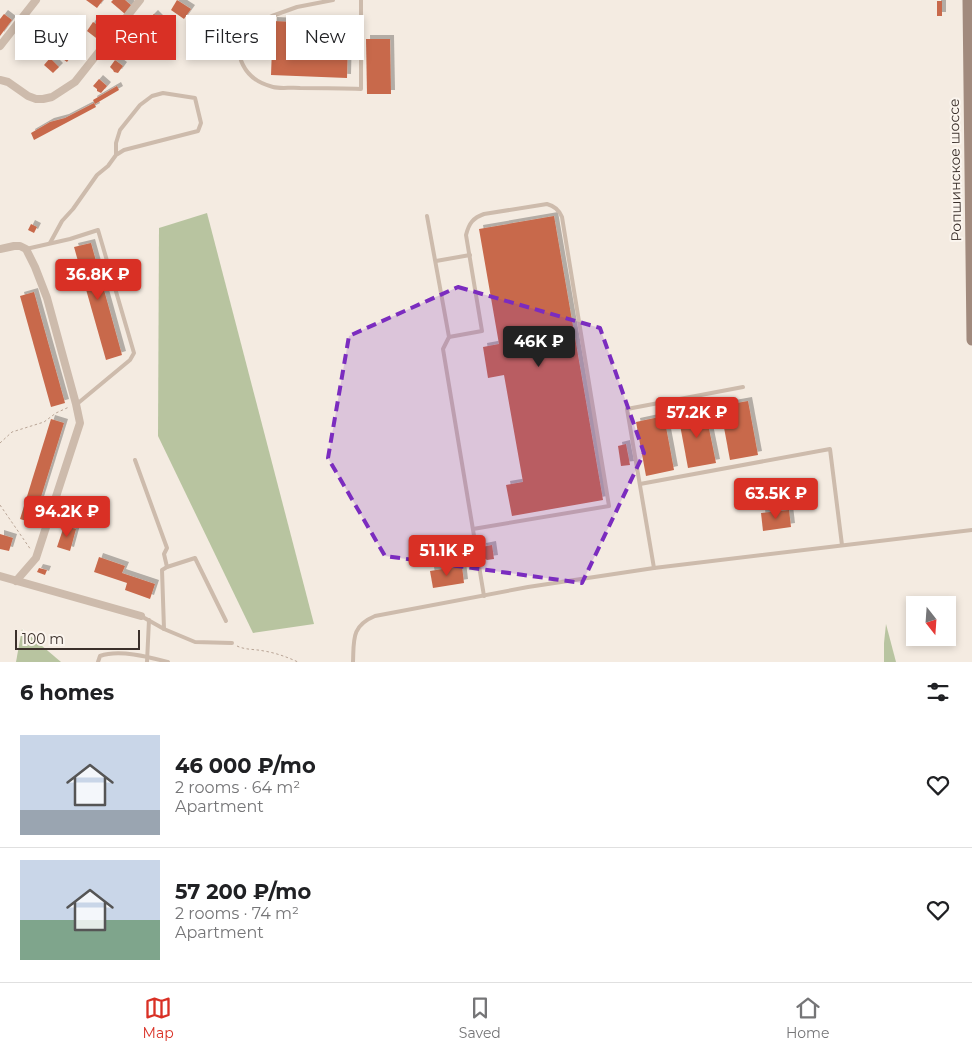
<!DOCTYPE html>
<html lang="en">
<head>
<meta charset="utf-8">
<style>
  :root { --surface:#fff; --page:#f2f2f2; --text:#202124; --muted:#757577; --line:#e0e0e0; --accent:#d93025 }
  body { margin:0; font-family:Montserrat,sans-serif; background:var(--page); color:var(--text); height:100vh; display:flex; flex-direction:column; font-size:19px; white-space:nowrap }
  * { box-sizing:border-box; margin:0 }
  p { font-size:16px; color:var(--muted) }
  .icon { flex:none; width:28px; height:28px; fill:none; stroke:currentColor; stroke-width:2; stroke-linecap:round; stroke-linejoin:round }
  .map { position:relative; height:662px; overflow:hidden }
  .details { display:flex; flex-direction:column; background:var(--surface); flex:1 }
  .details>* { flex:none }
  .banner { position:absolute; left:15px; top:15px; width:500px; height:45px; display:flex; gap:10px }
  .needle { width:32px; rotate:163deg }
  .tools { position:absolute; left:906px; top:596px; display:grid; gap:10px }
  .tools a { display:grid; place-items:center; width:50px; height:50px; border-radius:0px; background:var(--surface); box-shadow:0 2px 8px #0003; font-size:25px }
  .scale { position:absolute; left:15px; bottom:12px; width:125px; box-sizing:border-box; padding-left:5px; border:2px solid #3b302b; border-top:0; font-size:14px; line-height:18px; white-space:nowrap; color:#3b302b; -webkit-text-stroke:4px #fbf5ee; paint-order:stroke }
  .price { position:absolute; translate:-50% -42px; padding:0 11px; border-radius:5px; background:var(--accent); color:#fff; font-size:16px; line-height:32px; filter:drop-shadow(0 1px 2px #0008) }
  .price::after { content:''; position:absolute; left:50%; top:30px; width:15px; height:11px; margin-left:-8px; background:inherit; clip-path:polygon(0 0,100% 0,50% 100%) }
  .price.on { background:#222; color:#fff }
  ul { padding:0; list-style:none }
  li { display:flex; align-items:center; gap:15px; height:125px; padding:0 20px }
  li+li { border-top:1px solid var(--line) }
  li span { display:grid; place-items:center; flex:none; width:140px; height:100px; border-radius:0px; color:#555 }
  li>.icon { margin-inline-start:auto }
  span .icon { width:60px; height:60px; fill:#fffc; stroke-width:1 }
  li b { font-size:21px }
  h2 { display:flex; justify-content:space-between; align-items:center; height:60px; padding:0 20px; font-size:21px }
  .chip { padding:0 18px; border-radius:0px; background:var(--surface); box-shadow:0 2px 8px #0003; font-size:18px; line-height:45px }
  .chip.on { background:var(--accent); color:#fff }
  .tab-bar { display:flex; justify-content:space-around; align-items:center; height:70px; border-top:1px solid var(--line); background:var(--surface); font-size:14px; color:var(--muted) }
  .tab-bar a { display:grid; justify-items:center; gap:2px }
  .tab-bar .on { color:var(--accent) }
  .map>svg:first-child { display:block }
</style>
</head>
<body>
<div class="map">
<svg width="972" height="662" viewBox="0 0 972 662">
  <defs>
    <filter id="shadow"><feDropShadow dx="4" dy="-4" stdDeviation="0" flood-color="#0004"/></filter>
  </defs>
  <rect width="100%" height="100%" fill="#f4ebe1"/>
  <g fill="#b8c4a0">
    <path d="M207,213L314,624L253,633L158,436L159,228Z"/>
    <path d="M886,624L896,662H884V643Z"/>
    <path d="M22,629L61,662H16Z"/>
  </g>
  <g fill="#c8694b" filter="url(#shadow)">
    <path d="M86,0H103L97,8Z"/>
    <path d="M113,0H125L132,6L125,14L111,2Z"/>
    <path d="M177,0L191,9L184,19L171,10Z"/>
    <rect x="937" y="1" width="5" height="15"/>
    <path d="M4,14L12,20L0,36V19Z"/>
    <path d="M154,14L167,27L155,39L147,31L151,27L146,22Z"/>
    <path d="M273,21L294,22L293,37L348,39L347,78L271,75Z"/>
    <path d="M93,22L107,31L100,41L87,31Z"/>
    <path d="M366,39H390L391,94H367Z"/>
    <path d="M66,41L76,49L67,62L56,54Z"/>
    <path d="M131,43L140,51L134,57L126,50Z"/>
    <path d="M50,58L59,67L53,73L44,65Z"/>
    <path d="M115,60L123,66L118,73L114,72L113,70L110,67Z"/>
    <path d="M99,79L107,86L101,93L97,91V89L93,86Z"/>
    <path d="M117,86L119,90L95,104L93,100Z"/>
    <path d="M94,103L96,107L34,140L31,133L50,122L65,118Z"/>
    <path d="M554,216L603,500L512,516L506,485L523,482L504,375L488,378L483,347L499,344L479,229Z"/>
    <path d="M31,224L37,227L34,233L28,230Z"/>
    <path d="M91,243L122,355L106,360L74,247Z"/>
    <path d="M34,292L65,403L51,407L20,296Z"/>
    <path d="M748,401L758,455L730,460L720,406Z"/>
    <path d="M705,409L716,463L688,468L678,414Z"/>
    <path d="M664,416L674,470L646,476L636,422Z"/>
    <path d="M51,419L64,423L33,523L20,519Z"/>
    <path d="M626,444L630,465L621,466L618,446Z"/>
    <path d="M789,510L791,527L763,531L761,513Z"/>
    <path d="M64,526L76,529L70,551L57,547Z"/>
    <path d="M0,534L13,538L9,551L0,549Z"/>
    <path d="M492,545L494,559L487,560L484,558L482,547Z"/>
    <path d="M99,557L125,566L122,573L155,584L150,599L125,590L127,583L94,572Z"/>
    <path d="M462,566L464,583L433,588L430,571Z"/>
    <path d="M39,568L47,570L45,575L37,572Z"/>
  </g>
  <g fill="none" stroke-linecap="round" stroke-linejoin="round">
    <g stroke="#b9a596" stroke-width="1" stroke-dasharray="2.5 2.5" stroke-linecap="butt">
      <path d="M0,443L12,432L44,422L56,413L69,407"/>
      <path d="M0,505L31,550"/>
      <path d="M237,646C245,650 255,649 264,651C276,653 287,657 298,662"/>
    </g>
    <g stroke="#cdbbac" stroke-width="4">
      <path d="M333,0L297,7L272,16L243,28C232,55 244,80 273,87C281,89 291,87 300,88C320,88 341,88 361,89V0"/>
      <path d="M427,216L449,337L443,349L484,596"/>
      <path d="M50,243L62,221L73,209L97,175L108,166L116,155L124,150L198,131L201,123L195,98L163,93L152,96L140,105L120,130L116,143V155"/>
      <path d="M26,249L70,239L98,230L134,353L130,360L77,404"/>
      <path d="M436,261L470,255"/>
      <path d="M449,337L482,331L466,235C469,223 473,218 484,214L547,204C555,206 559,210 562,217L609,506L473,529"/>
      <path d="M135,460L167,548L164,554L167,567"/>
      <path d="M640,484L830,449L842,545"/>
      <path d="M654,568L627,409L743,387"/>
      <path d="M141,616L164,629L195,642L232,643"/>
      <path d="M164,629L162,570L167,567L195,558L226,621"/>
      <path d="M98,662L100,656C119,649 149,657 168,662"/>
      <path d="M147,662L149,620"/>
      <path d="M353,662C354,640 351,626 375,616L528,587L654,568L972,530"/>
    </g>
    <g stroke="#cdbbac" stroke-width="8">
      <path d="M0,46L36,0"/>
      <path d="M0,80L8,82L28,96L36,99H43L52,97L75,82L140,0"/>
      <path d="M0,249L14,246H20L26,249L35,267L47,298L76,404L80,423L36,558L16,581"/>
      <path d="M0,576L141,616"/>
    </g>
    <path stroke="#a18a7d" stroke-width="11" d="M968,0L972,340"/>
  </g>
  <path fill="#7b2cbf" fill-opacity="0.2" stroke="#7b2cbf" stroke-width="4" stroke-dasharray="10 6" stroke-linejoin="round" d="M458,287L600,328L644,453L582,583L385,556L328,458L349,336Z"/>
  <g text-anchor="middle" stroke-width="4" stroke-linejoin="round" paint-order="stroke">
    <g font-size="14" fill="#3b302b" stroke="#fbf5ee">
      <text transform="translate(955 170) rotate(-91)" y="5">Ропшинское шоссе</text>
    </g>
  </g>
</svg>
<div class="tools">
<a><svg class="needle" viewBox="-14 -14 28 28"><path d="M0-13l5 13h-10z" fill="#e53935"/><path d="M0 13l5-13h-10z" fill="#757577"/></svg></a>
</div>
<div class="scale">100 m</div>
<b class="price" style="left:98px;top:301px">36.8K ₽</b>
<b class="price on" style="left:539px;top:368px">46K ₽</b>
<b class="price" style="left:697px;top:439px">57.2K ₽</b>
<b class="price" style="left:776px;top:520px">63.5K ₽</b>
<b class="price" style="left:67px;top:538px">94.2K ₽</b>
<b class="price" style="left:447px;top:577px">51.1K ₽</b>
<div class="banner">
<a class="chip">Buy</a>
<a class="chip on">Rent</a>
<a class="chip">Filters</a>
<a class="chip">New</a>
</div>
</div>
<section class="details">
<h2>6 homes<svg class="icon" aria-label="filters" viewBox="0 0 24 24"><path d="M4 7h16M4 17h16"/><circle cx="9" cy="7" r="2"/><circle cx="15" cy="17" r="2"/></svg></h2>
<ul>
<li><span style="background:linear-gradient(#c9d6e8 75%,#9aa5b1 0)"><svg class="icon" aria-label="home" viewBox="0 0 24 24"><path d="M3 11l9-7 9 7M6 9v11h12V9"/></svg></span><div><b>46 000 ₽/mo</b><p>2 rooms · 64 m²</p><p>Apartment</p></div><svg class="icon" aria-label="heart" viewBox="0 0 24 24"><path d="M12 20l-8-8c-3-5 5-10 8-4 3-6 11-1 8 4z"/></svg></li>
<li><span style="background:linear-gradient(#c9d6e8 60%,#7fa58c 0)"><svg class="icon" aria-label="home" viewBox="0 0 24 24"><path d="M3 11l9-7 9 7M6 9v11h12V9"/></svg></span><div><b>57 200 ₽/mo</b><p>2 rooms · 74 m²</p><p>Apartment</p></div><svg class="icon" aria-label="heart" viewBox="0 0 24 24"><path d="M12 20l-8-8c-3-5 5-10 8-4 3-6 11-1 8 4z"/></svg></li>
</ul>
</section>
<nav class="tab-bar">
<a class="on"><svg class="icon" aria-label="map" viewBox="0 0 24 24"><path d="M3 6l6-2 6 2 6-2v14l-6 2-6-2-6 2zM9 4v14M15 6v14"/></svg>Map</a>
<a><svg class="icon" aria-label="saved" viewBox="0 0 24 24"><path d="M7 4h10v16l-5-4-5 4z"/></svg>Saved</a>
<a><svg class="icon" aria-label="home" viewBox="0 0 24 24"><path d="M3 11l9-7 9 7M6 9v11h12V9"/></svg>Home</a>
</nav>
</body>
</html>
